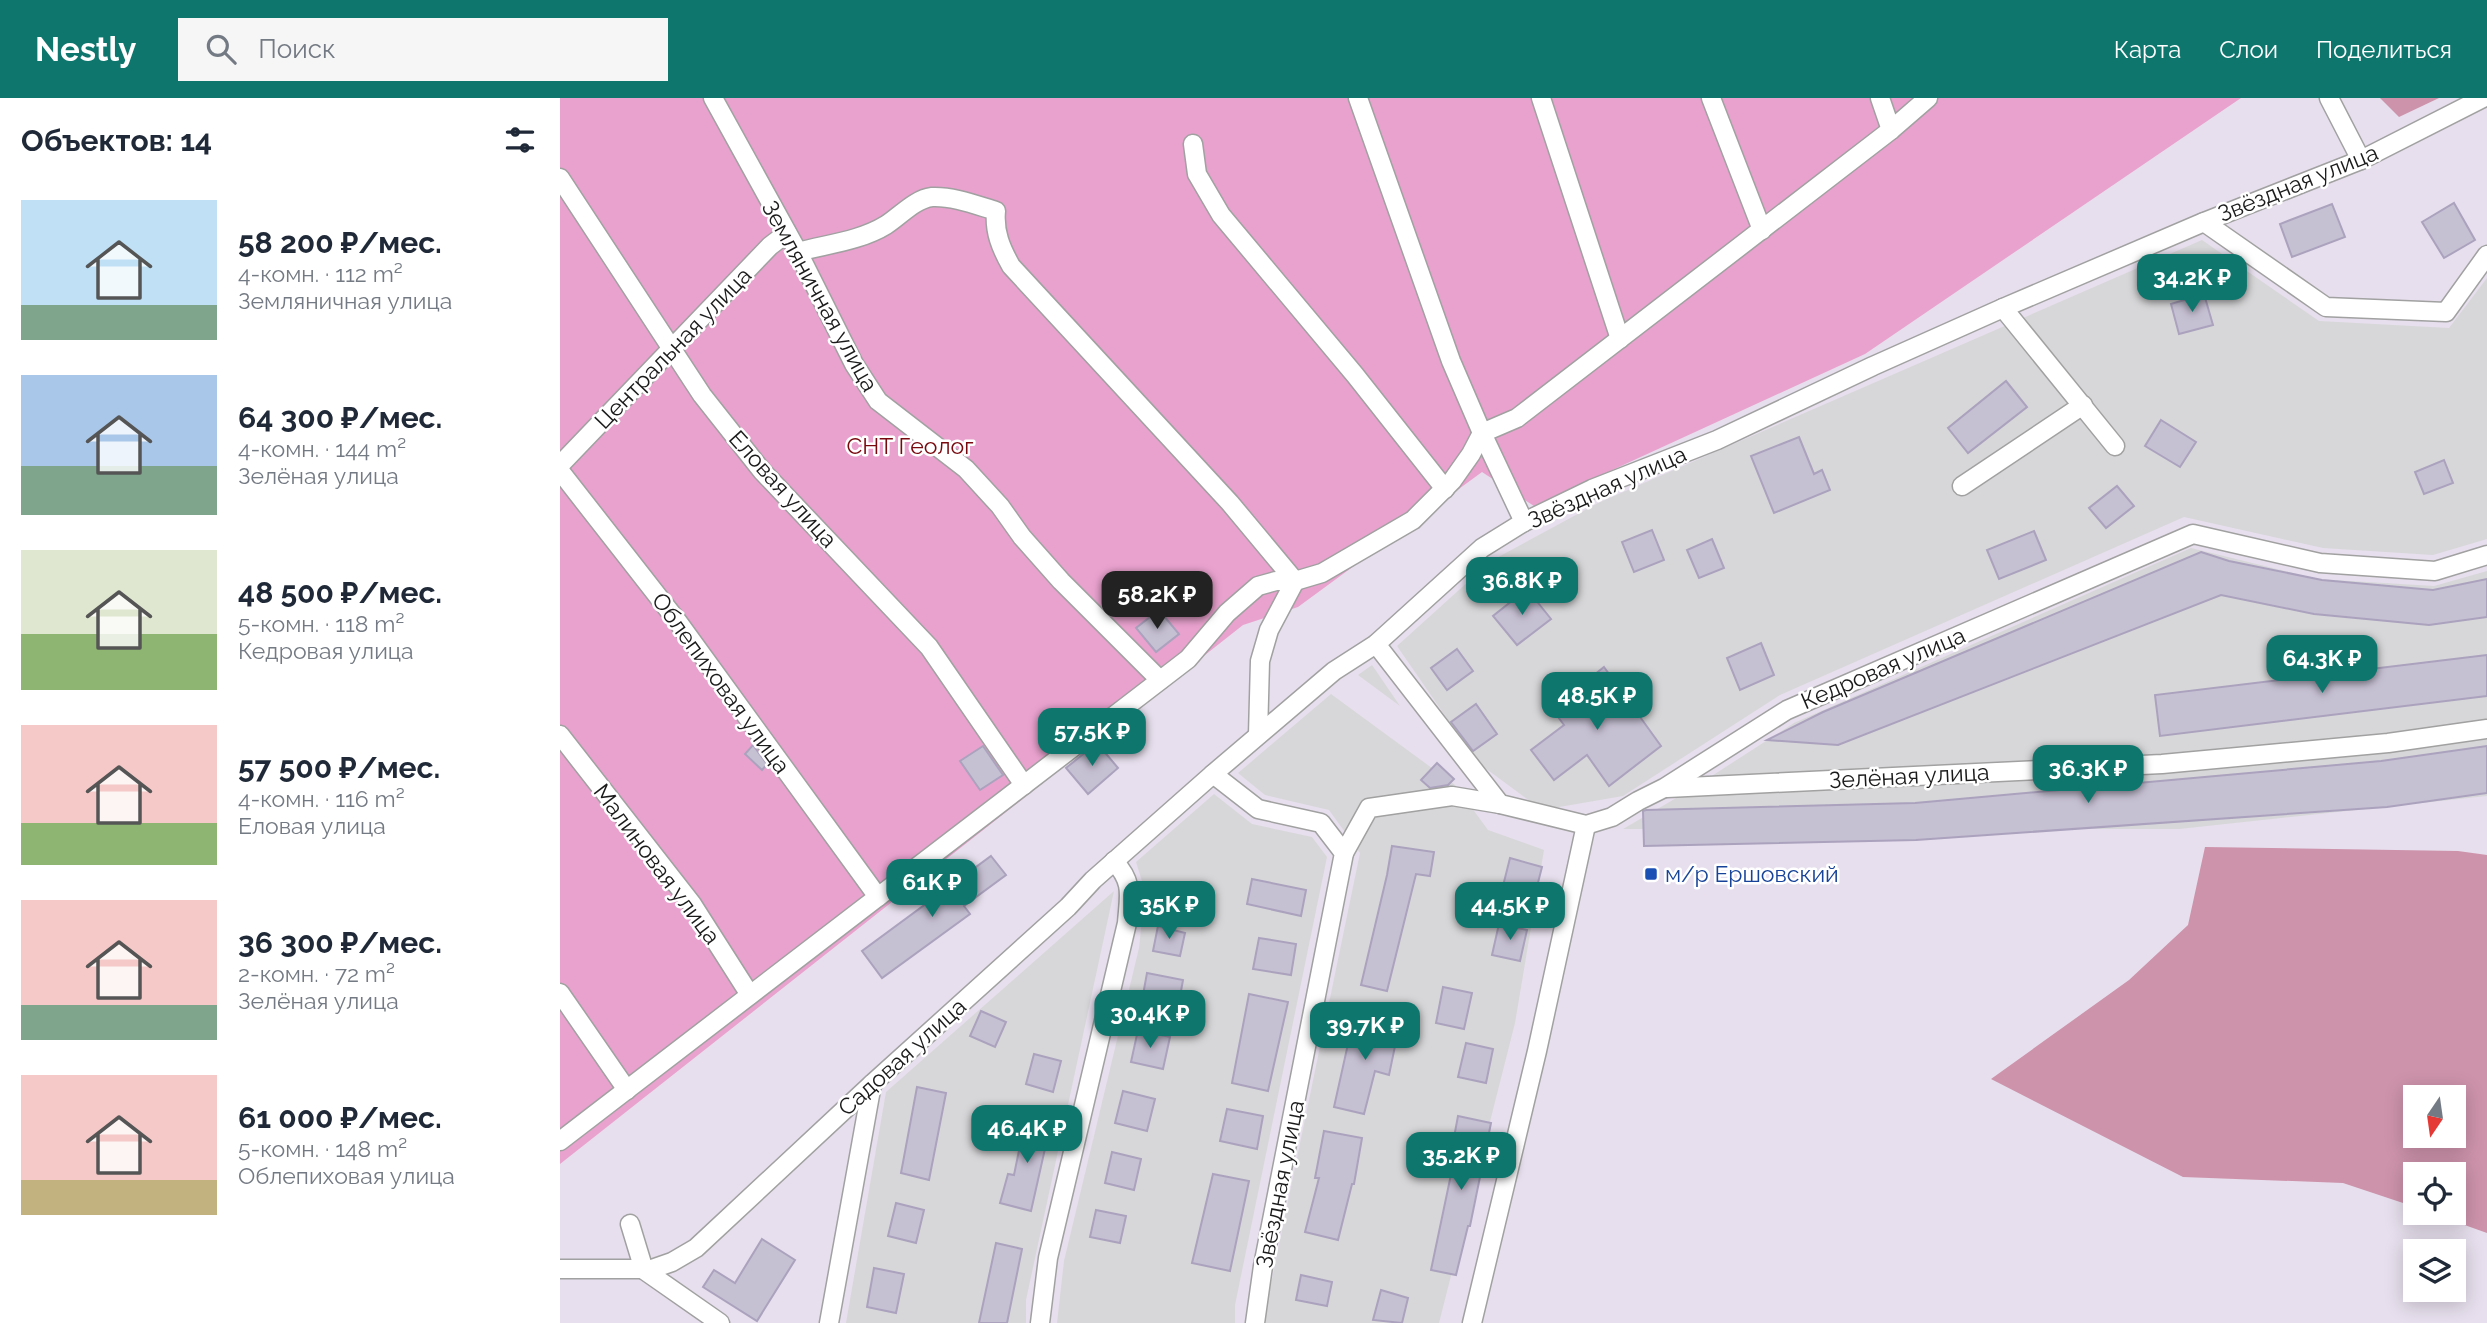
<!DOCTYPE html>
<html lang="ru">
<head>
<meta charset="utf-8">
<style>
  :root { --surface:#fff; --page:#f6f6f7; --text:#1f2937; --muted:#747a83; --accent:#0f766e }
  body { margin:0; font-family:Raleway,sans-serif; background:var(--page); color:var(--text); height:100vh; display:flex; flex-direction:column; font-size:26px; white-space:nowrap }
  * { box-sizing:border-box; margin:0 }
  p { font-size:23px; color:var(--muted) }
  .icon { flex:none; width:38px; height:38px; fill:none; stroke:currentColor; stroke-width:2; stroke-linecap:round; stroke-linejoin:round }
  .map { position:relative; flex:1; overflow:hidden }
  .panel { display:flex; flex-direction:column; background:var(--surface); width:560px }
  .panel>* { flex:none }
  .needle { width:46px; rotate:193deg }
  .controls { position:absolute; left:1843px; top:987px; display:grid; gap:14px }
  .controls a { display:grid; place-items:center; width:63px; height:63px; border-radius:0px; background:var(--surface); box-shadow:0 4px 18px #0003; font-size:35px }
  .price { position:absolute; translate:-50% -60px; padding:0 16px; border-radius:14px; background:var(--accent); color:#fff; font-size:23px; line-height:46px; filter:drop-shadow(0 2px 4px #0008) }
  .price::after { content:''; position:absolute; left:50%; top:42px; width:21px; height:16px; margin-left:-10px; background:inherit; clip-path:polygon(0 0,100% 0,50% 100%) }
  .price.on { background:#222; color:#fff }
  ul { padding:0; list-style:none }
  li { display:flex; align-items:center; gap:21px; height:175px; padding:0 21px }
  li span { display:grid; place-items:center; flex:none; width:196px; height:140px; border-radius:0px; color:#555 }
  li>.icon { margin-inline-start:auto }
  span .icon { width:84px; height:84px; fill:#fffc; stroke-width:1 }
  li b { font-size:30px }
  h2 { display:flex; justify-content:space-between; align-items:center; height:84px; padding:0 21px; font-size:30px }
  header { display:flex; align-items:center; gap:42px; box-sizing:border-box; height:98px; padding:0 35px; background:var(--accent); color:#fff }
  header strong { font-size:33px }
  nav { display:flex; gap:38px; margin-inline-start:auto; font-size:24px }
  .search { width:490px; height:63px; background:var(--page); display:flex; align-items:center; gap:18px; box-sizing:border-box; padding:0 24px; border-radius:0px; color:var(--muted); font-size:26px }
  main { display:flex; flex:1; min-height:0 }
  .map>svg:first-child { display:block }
</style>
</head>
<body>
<header>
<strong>Nestly</strong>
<div class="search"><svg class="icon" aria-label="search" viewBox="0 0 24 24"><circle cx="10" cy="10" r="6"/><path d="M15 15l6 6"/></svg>Поиск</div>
<nav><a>Карта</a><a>Слои</a><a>Поделиться</a></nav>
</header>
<main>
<section class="panel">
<h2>Объектов: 14<svg class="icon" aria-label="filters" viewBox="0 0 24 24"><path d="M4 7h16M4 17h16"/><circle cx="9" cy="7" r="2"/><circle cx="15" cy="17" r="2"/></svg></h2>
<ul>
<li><span style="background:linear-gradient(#bfe0f5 75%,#7fa58c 0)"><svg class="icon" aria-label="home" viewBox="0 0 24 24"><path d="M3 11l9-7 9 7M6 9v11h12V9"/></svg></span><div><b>58 200 ₽/мес.</b><p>4-комн. · 112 m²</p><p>Земляничная улица</p></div></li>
<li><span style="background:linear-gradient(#a9c7e8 65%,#7fa58c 0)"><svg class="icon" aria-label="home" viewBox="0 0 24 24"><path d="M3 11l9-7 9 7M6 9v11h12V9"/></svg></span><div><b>64 300 ₽/мес.</b><p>4-комн. · 144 m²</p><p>Зелёная улица</p></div></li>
<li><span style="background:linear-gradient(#dfe7d0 60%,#8fb573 0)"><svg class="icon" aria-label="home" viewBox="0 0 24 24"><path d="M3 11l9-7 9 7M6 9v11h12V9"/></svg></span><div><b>48 500 ₽/мес.</b><p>5-комн. · 118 m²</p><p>Кедровая улица</p></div></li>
<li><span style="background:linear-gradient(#f6c9c9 70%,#8fb573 0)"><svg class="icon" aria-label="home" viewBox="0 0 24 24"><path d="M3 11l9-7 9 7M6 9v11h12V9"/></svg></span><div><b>57 500 ₽/мес.</b><p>4-комн. · 116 m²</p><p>Еловая улица</p></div></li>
<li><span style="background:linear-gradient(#f6c9c9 75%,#7fa58c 0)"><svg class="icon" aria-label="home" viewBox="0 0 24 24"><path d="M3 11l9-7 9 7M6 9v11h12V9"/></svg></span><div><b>36 300 ₽/мес.</b><p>2-комн. · 72 m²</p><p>Зелёная улица</p></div></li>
<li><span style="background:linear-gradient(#f6c9c9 75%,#c2b280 0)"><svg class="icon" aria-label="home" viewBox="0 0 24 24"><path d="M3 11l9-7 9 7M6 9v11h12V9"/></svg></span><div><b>61 000 ₽/мес.</b><p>5-комн. · 148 m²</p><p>Облепиховая улица</p></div></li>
</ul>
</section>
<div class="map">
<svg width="1927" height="1225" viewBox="0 0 1927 1225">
  <rect width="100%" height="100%" fill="#e7dfed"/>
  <g fill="#d7d7d9">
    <path d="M1642,142L1759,223L1889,230L1927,180V441L1873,457L1763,450L1624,419L1220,597L1063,698L982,712L917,664L837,548L931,463L1038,405Z"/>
    <path d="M1631,450L1757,481L1874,488L1927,473V698L1619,731H1063L1130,692L1234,625Z"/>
    <path d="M812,567L840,608L798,577Z"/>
    <path d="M771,596L895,687L928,732L984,752L955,925L879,1225H706V1210L800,755L769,712L705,697L678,675Z"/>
    <path d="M654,696L692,726L752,739L767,759L675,1207V1225H497L504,1163L579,850L585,793L576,764Z"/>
    <path d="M554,793L466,1202V1225H286L326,994Z"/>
  </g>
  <path fill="#e9a2ce" d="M0,0H1681L1305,256L974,408L922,374L738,509L683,527L0,1066Z"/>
  <g fill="#cd93ab" fill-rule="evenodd">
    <path d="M1820,0H1879L1839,19Z"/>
    <path d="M1645,749L1898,753L1927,757V1135L1871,1115H1894V1076H1855V1109L1783,1085L1623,1079L1431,981L1569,882L1628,827ZM1855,999H1894V1038H1855Z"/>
  </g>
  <g fill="#c6c0d3" stroke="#aba2be" stroke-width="2">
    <path d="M1894,105L1915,142L1884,160L1862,124Z"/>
    <path d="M1772,106L1785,139L1732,159L1720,126Z"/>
    <path d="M1644,196L1653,227L1619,236L1611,206Z"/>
    <path d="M1446,283L1467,309L1408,355L1388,330Z"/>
    <path d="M1601,322L1636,344L1620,369L1585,348Z"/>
    <path d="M1239,339L1254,376L1262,372L1270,392L1214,415L1191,358Z"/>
    <path d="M1884,362L1893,385L1864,396L1855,374Z"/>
    <path d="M1557,388L1574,408L1546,430L1529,410Z"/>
    <path d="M1092,432L1104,462L1074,474L1062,444Z"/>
    <path d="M1474,433L1486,462L1439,481L1427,452Z"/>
    <path d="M1152,441L1164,470L1139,480L1127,452Z"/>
    <path d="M1641,454L1669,463L1762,482L1873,492L1927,481V519L1869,527L1754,516L1661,497L1278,647L1207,642L1263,614Z"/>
    <path d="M967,491L991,521L957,547L933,518Z"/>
    <path d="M599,512L619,536L596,554L576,530Z"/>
    <path d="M1201,545L1214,577L1180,592L1167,560Z"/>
    <path d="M897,551L913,573L887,592L871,570Z"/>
    <path d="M1927,557V598L1600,638L1595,597Z"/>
    <path d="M1044,569L1101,648L1049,688L1027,657L994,682L971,652L1004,627L992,611Z"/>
    <path d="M916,606L937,636L913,653L891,624Z"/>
    <path d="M537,645L558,670L528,696L506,670Z"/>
    <path d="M193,647L207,666L202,672L185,656Z"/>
    <path d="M423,648L443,677L420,692L400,663Z"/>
    <path d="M1927,648V695L1827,709L1356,742L1084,748L1083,713L1086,712L1355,705L1821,663Z"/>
    <path d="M877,665L894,681L888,687L870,690L861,682Z"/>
    <path d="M832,748L874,754L870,778L856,776L827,893L801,887L827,777Z"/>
    <path d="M431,758L446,777L404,808L410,816L322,880L302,853Z"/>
    <path d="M950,760L982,769L973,804L941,796Z"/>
    <path d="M692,781L746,792L741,818L687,806Z"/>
    <path d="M939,826L967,832L960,863L932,857Z"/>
    <path d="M598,828L625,835L620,858L593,853Z"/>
    <path d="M699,840L736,846L731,877L693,871Z"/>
    <path d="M587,875L623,882L617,915L581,908Z"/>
    <path d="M883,889L912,895L904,931L876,925Z"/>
    <path d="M689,896L728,904L708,993L672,985Z"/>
    <path d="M421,913L446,924L435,949L410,938Z"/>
    <path d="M794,919L839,929L829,977L815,973L804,1016L774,1009Z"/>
    <path d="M578,932L610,939L603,971L571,964Z"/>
    <path d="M906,945L933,951L926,985L898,979Z"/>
    <path d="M474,956L501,963L493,994L466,986Z"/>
    <path d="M357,989L386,995L369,1082L341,1075Z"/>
    <path d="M563,993L595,1001L587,1033L555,1025Z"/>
    <path d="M667,1011L703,1018L697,1051L660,1043Z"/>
    <path d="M466,1018L491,1024L471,1113L440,1105L448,1076L454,1077Z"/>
    <path d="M898,1018L931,1025L910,1128H908L896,1177L871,1172L893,1067L889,1066Z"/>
    <path d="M764,1033L802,1040L794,1086H792L778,1142L745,1134L759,1080H755Z"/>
    <path d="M552,1054L581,1061L574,1092L545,1085Z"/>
    <path d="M653,1076L689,1083L670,1173L632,1165Z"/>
    <path d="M336,1105L364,1112L356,1145L328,1138Z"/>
    <path d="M536,1112L566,1118L560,1145L530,1139Z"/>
    <path d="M202,1141L235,1162L197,1223L143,1189L154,1172L175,1185Z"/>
    <path d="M436,1145L462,1151L447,1225H419Z"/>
    <path d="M314,1170L344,1176L336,1215L307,1209Z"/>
    <path d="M741,1177L772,1184L767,1208L736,1202Z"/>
    <path d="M821,1192L848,1200L842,1225L813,1222Z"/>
  </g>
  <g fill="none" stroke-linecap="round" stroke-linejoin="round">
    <g stroke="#a1a1a1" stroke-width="21">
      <g id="minor">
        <path d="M153,0L238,154L294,266L318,303L406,371L440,408L462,439L501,483L600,582"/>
        <path d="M798,0L891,263L922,335L964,424"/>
        <path d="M981,0L1060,241"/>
        <path d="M1151,0L1202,132"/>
        <path d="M1320,0L1331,32"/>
        <path d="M1769,0L1801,62"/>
        <path d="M633,46L637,76L661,117L795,277L885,391"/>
        <path d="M0,80L142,297L202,373L369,549L464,687"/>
        <path d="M1644,124L1766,209L1886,214L1927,157"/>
        <path d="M238,154C267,146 300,143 326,127C340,118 355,101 372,99C393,98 416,107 436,113C434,134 441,150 451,168L670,405L735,483L709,532L700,563L698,637"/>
        <path d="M1443,210L1555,348"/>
        <path d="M0,367L210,148L227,135"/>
        <path d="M0,373L118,524L318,799"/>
        <path d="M1402,388L1523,307"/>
        <path d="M816,546L940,706L1026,727L1052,719L1078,703L1104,690L1227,612L1633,436L1760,465L1875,473L1927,457"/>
        <path d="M0,637L132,806L190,897"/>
        <path d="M1107,690L1602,666L1828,645L1927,631"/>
        <path d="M784,755L809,710L892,698L940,706"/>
        <path d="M0,895L67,992"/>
        <path d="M0,1043L628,561L667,515L698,488L716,483H735L762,475L853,422L892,383L911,356L922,335L957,320L1331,32L1368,0"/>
        <path d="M70,1126L84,1172L160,1225"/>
        <path d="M0,1171H92L112,1164L136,1150L312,986L508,809L533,782L653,676"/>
        <path d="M269,1225L312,986"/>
        <path d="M480,1225L488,1160L567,825C569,797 574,785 554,763"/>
        <path d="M695,1225L703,1168L784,755L761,725L698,711L653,676L774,573L816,546L922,450L964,424L1032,391L1157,342L1313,268L1443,210L1644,124L1801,62L1923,0"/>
        <path d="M912,1225L977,953L1026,727"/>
      </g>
    </g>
    <use href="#minor" stroke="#fff" stroke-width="18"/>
  </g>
  <rect fill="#1a4fb4" stroke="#fff" stroke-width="2.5" x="1084" y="769" width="14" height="14" rx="3.5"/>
  <g text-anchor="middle" stroke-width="5" stroke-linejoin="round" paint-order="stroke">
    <g font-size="23" fill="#1a1a1a" stroke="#fff">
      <text transform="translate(1738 85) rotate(-22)" y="8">Звёздная улица</text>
      <text transform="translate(260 198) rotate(61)" y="8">Земляничная улица</text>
      <text transform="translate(113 250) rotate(-46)" y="8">Центральная улица</text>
      <text transform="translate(1047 389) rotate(-24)" y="8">Звёздная улица</text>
      <text transform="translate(223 391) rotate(48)" y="8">Еловая улица</text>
      <text transform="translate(1323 570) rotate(-23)" y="8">Кедровая улица</text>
      <text transform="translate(161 585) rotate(54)" y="8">Облепиховая улица</text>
      <text transform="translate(1349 678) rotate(-3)" y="8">Зелёная улица</text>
      <text transform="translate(97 766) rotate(53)" y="8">Малиновая улица</text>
      <text transform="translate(342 959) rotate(-42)" y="8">Садовая улица</text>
      <text transform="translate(720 1086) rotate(-79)" y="8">Звёздная улица</text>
    </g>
    <g font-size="23" fill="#78080d" stroke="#fff">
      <text x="350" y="356">СНТ Геолог</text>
    </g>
    <g font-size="23" fill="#164399" stroke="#fff" text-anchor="start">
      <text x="1105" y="784">м/р Ершовский</text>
    </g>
  </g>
</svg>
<div class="controls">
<a><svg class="needle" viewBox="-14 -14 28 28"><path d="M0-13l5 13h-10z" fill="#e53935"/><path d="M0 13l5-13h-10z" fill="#747a83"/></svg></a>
<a><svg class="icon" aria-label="locate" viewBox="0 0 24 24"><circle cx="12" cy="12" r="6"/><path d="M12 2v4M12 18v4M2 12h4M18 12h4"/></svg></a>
<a><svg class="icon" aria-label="layers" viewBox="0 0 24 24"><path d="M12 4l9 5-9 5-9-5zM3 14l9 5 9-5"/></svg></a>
</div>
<b class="price" style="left:1632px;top:216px">34.2K ₽</b>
<b class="price" style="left:962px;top:519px">36.8K ₽</b>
<b class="price on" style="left:597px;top:533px">58.2K ₽</b>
<b class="price" style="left:1762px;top:597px">64.3K ₽</b>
<b class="price" style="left:1037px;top:634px">48.5K ₽</b>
<b class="price" style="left:532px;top:670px">57.5K ₽</b>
<b class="price" style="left:1528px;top:707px">36.3K ₽</b>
<b class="price" style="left:372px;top:821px">61K ₽</b>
<b class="price" style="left:609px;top:843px">35K ₽</b>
<b class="price" style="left:950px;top:844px">44.5K ₽</b>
<b class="price" style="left:590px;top:952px">30.4K ₽</b>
<b class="price" style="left:805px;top:964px">39.7K ₽</b>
<b class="price" style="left:467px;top:1067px">46.4K ₽</b>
<b class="price" style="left:901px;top:1094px">35.2K ₽</b>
</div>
</main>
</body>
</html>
